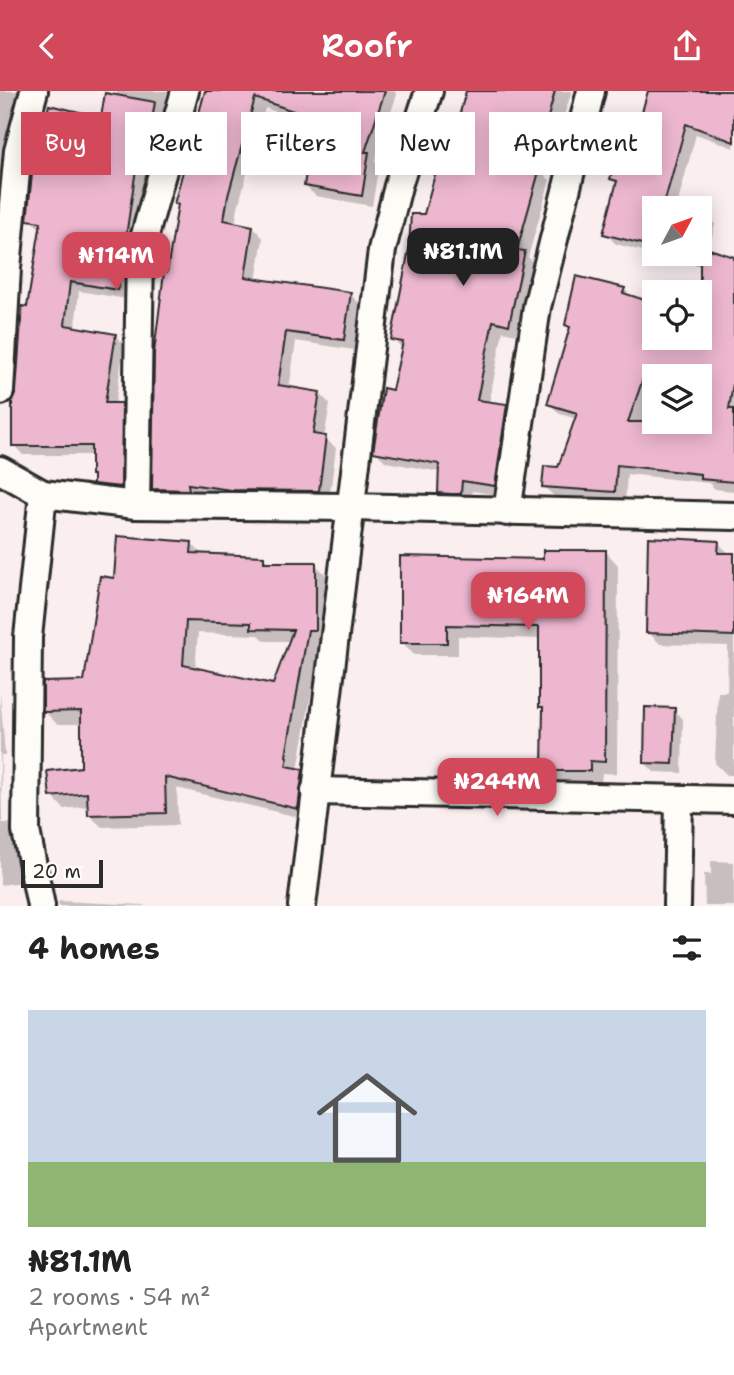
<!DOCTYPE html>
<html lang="en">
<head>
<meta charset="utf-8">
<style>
  :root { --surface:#fff; --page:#f2f2f2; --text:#222; --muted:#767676; --line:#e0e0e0; --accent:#d1495b }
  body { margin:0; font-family:"Shantell Sans",sans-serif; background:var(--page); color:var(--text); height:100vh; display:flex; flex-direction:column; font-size:26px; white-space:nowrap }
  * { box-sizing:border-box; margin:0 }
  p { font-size:23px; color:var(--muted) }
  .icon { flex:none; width:38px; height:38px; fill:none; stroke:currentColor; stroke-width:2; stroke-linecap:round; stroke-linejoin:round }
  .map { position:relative; height:815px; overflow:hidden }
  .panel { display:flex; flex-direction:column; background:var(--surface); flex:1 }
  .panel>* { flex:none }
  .banner { position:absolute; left:21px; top:21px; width:693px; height:63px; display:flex; gap:14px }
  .needle { width:46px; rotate:49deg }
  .tools { position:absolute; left:642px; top:105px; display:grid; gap:14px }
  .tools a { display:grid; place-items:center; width:70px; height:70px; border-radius:0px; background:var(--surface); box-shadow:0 4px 18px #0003; font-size:35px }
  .scale { position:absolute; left:21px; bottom:18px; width:82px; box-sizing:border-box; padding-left:7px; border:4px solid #2b2b2b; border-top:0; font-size:19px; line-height:24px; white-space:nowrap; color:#2b2b2b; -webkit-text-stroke:5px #fdfcf7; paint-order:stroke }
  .price { position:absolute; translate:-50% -60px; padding:0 16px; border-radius:14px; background:var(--accent); color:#fff; font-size:23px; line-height:46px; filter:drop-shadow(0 2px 4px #0008) }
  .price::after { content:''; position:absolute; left:50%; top:42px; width:21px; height:16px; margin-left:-10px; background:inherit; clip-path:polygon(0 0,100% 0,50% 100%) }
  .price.current { background:#222; color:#fff }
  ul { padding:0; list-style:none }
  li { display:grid; align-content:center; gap:14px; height:371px; padding:0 28px }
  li+li { border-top:2px solid var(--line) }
  li span { display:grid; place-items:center; height:217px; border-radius:0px; color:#555 }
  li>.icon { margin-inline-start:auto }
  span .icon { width:126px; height:126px; fill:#fffc; stroke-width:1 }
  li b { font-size:30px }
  h2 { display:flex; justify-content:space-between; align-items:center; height:84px; padding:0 28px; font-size:30px }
  .pill { padding:0 24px; border-radius:0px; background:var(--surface); box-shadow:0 4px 18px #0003; font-size:24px; line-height:63px }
  .pill.current { background:var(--accent); color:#fff }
  header { display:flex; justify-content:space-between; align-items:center; height:91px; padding:0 28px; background:var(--accent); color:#fff; font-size:32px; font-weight:600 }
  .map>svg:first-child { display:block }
</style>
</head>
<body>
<header><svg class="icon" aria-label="back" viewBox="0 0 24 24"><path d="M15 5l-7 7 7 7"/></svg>Roofr<svg class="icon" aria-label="share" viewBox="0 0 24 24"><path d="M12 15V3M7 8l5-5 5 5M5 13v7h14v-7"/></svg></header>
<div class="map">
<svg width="734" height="815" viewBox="0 0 734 815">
  <rect width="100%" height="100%" fill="#faeeef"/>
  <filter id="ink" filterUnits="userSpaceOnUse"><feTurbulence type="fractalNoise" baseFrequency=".0143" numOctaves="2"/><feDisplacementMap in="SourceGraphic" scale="14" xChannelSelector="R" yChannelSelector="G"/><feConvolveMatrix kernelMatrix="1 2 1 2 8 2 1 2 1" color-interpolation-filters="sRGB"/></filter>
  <g filter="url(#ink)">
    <g fill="#0003" fill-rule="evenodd">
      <path d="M0,0H20L9,69L12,103L0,101Z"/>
      <path d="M118,0H175L174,4L167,2L156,67L148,66L127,208L79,200L75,238L115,244L124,254L115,314H121L131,323L129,404L104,402L95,392L93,364H23L14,354L17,301L41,138L29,128L102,29Z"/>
      <path d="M210,0H394L397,3L375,70L379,73L372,115L316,105L305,95L315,33L265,17L238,116L235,133L253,136L263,147L256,190L350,203L360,213L354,259L296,250L289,298L319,302L330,313L324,347L336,357L329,410L164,407L154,397L169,183L179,116L176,113Z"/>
      <path d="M467,0H572L564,24L561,23L545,85L550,89L528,166L535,173L520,244L503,240L489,312L506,314L517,325L505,405L472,400L471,413L450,412L440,401V381L386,371L375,360L394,301L403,258L393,248L437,85L428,76L453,53Z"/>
      <path d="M650,0L734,1V57L696,43L677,115L685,117H654V163H700V121L704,122L715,133L704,176L616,153L605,142L618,93L612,87L635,51Z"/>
      <path d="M734,167V400L715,398L709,392L627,383L625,411L555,406L544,396L560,378L577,328L560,323L549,312L571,238L567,234L624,198L633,207L654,214V247H700V228ZM654,285H700V331H654Z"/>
      <path d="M191,452L203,464L263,466L269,472L315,473L328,486V551H320L298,679H302L314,692L310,729L177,697L178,734L102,736L89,724V715L64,718L52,705L83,677V633H57L45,621L86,591L115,489ZM198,542L259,544L265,550H291L275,595L195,579Z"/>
      <path d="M718,452L731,464H734V684H727L715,672L718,601H727L728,555L660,553L648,541Z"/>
      <path d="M606,461L618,474L617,683L602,682L601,692H557L544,679V619L541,616V548L458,545V564H414L402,551L545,470Z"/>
      <path d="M0,601L5,664H1L2,732H10L18,740L24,791L0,794Z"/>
      <path d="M674,619L683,628L682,682L654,681L645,672Z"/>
      <path d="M711,770L734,771V815H705L704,783H711Z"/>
      <path d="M59,810L144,814L145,815H58Z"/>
    </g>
    <g fill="#edb7d0" stroke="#2b2b2b" stroke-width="2" fill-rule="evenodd">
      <path d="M205,0H385L365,61H369L362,105L304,95L314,27L255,7L228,105L224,129L253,135L245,186L351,201L344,249L286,241L278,294L320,301L313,343L326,345L319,400L231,399L188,393L189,399L152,398L154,262L164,181H167L178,113H174Z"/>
      <path d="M466,0H555L535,75L540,77L517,159L525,160L509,234L493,230L477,309L507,313L495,395L462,390L461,403H451L438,402L439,373L373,361L383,297L392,299L403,251L391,249L409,158L411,123H424L436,80L426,77L435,46L452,51Z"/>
      <path d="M648,0H734V51L686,33L663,117H654V156L603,143L617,90L610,88L621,46L634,49Z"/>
      <path d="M105,2L155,11L147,59L139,58L118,199L70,191L65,234L116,243L105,312H122L121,396L93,393V384H91V355H12V310L16,301L22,215L27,216L41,131L27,129L34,65L37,66L49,14L101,26Z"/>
      <path d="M700,155L734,166V286L729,318H734V391L700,388V383L617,374L615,401L542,396L544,375L558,376L577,322L547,313L570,236L565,234L576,185L625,197L623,202L654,212V247H700ZM644,285H700V331H628Z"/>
      <path d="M117,445L192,451L191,462L264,465V471H316V539H308L286,665L288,666L286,675L303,678L298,718L165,686L166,722L88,724L87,702L50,706L47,680L81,676V620L43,621V591L84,590L100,485L114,487ZM186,530L251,532V538L293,539L273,593L183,574Z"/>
      <path d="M648,446L719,450L718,462H734V545L646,542Z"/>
      <path d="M543,459H606L605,671L590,670V680H542L543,616H539V536L447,534V552H400V465L543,468Z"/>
      <path d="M645,616L675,617L673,673L644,672Z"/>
    </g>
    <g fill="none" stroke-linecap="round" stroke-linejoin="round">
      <g stroke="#2b2b2b" stroke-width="32">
        <g id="minor">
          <path d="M0,300L7,177L18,60L34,0"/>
          <path d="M0,379L43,403L136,414L350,416L734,425"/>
          <path d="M136,414L140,162L185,0"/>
          <path d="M507,421L537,216L591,0"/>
          <path d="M315,700L734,709"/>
          <path d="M41,815L26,740L28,546L43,403"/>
          <path d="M302,815L382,159L398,95L429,0"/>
          <path d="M677,815L679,708"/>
        </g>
      </g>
      <use href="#minor" stroke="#fdfcf7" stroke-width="26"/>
    </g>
  </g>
</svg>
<div class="tools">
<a><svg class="needle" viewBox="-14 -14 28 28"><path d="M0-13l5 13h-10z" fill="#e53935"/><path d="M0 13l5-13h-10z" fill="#767676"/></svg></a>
<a><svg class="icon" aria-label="locate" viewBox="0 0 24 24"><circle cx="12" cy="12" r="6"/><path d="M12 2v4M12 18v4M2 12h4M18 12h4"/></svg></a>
<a><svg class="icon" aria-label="layers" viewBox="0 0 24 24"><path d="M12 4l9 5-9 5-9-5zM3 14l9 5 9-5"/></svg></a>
</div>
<div class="scale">20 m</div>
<b class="price current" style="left:463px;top:197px">₦81.1M</b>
<b class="price" style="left:116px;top:201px">₦114M</b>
<b class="price" style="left:528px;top:541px">₦164M</b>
<b class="price" style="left:497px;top:727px">₦244M</b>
<div class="banner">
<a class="pill current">Buy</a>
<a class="pill">Rent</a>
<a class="pill">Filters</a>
<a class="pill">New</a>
<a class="pill">Apartment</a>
</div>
</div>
<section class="panel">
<h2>4 homes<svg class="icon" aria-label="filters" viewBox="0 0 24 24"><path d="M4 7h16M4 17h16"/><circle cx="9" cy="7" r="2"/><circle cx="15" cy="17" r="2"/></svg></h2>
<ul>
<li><span style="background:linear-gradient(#c9d6e8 70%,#8fb573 0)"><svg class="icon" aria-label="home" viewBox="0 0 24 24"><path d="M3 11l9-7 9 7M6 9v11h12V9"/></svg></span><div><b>₦81.1M</b><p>2 rooms · 54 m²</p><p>Apartment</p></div></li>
</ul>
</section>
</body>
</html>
